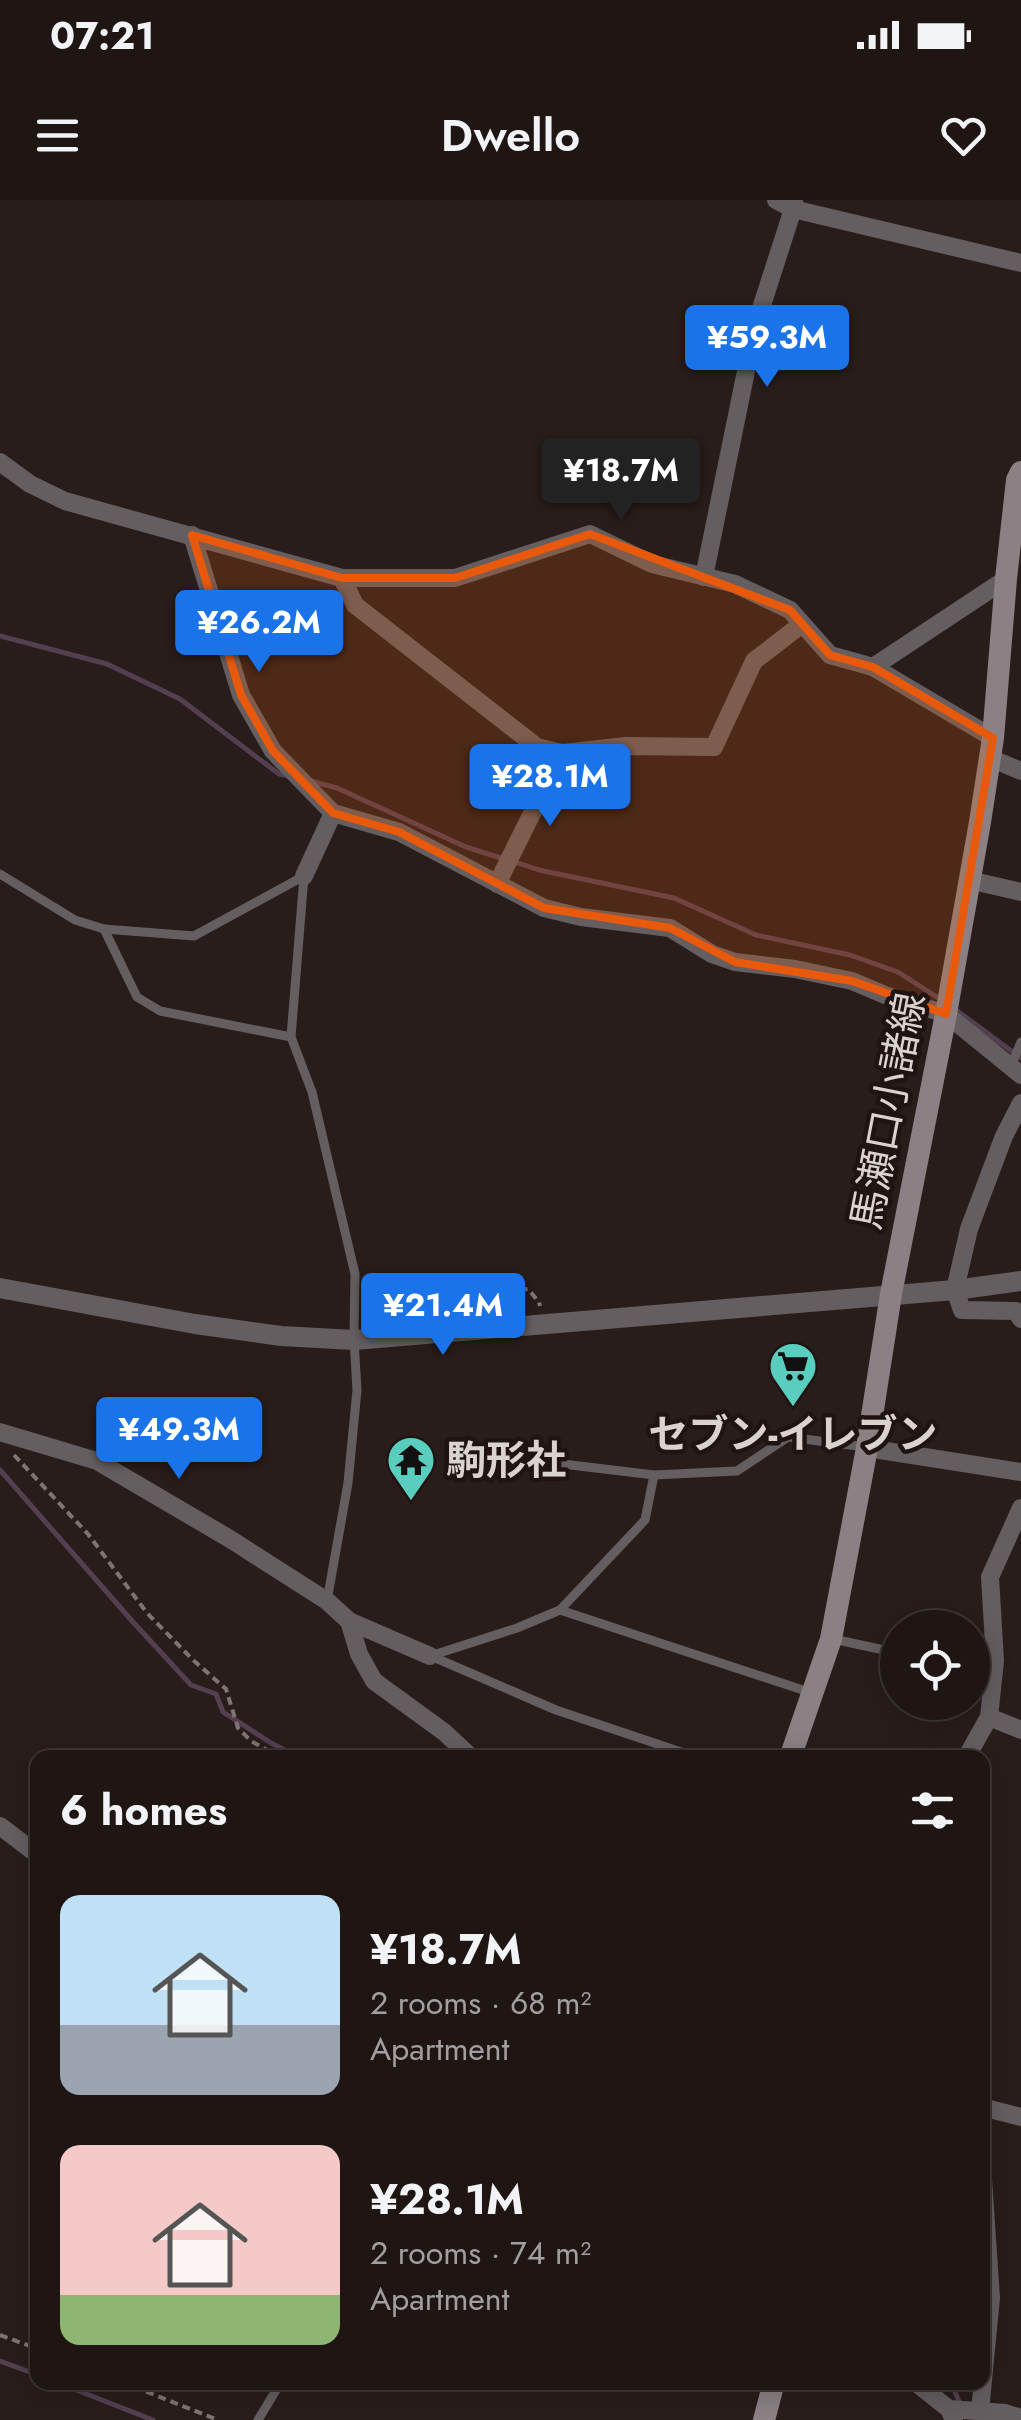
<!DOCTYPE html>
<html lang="en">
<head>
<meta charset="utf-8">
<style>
  :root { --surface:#1f1614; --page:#2c2322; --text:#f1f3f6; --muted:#a19fa0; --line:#3c3534; --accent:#1a73e8 }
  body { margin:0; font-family:Jost,"Noto Sans JP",sans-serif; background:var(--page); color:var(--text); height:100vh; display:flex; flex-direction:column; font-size:38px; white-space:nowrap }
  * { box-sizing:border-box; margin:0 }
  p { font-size:32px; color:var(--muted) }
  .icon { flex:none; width:55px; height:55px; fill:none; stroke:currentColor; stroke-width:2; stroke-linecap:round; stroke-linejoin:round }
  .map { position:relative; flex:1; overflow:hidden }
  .details { position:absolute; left:30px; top:1550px; width:960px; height:640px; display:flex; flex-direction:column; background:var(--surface); border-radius:20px; box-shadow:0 5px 25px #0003,0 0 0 2px var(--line) }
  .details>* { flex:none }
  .tools { position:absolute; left:880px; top:1410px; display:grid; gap:20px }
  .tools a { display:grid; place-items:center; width:110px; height:110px; border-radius:50%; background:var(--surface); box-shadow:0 5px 25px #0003,0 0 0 2px var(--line); font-size:50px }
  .price { position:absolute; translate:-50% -85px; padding:0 22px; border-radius:10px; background:var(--accent); color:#fff; font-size:32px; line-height:65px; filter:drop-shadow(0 2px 5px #0008) }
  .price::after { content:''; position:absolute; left:50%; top:60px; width:30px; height:22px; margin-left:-15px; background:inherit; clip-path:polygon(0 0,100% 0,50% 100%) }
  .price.current { background:#222; color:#fff }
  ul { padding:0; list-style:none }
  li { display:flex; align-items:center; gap:30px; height:250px; padding:0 30px }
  li span { display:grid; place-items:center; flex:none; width:280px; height:200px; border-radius:20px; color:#555 }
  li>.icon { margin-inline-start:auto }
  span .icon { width:120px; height:120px; fill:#fffc; stroke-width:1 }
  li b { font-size:42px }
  h2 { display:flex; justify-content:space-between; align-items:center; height:120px; padding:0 30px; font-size:42px }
  .status { display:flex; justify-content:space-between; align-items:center; height:70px; padding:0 50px; background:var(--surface); direction:ltr }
  .status svg { height:28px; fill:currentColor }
  header { display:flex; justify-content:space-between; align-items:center; height:130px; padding:0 30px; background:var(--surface); font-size:45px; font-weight:600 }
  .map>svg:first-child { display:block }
</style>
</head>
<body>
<div class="status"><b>07:21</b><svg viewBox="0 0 49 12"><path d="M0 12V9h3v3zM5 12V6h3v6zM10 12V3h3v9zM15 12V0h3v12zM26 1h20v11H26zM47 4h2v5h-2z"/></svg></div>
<header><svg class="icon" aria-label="menu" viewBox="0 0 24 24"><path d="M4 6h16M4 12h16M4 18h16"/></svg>Dwello<svg class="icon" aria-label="heart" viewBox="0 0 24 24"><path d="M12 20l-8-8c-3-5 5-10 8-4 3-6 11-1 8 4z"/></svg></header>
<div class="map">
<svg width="1021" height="2220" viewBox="0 0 1021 2220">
  <rect width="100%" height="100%" fill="#291d1b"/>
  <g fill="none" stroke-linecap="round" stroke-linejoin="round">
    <g stroke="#543f51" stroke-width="5">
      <path d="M0,436L107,464L180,499L279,574L290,576"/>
      <path d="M311,581L337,588L466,647L504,659"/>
      <path d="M515,662L539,670L674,698L756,735L850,755L898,772L943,801"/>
      <path d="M952,807L1021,858"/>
      <path d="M0,1270L133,1422L191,1485L216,1494L223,1512L271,1543L300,1558"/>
      <path d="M0,2161L38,2175"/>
      <path d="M56,2182L153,2220"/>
      <path d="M946,2182L953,2187L960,2204"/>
    </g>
    <g stroke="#7e7472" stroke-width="4" stroke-dasharray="8 5" stroke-linecap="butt">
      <path d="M368,1080L407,1098L475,1096L528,1089L539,1102L540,1106"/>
      <path d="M14,1255L88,1334L147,1413L193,1460L226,1489L238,1528L251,1541L281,1558"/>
      <path d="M0,2135L38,2149"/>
      <path d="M122,2182L218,2220"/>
    </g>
    <g stroke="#645e60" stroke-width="9">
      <path d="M0,674L75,720L104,729L194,736L304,676"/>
      <path d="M104,729L137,797L160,811L291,837L312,892L355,1074L354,1140L357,1190L348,1283L327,1401"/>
      <path d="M291,837L304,676"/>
      <path d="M1011,866L1021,842"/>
      <path d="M546,1262L654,1275L737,1271L788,1237L866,1247"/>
      <path d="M560,1410L809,1492"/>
      <path d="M833,1439L898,1453"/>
      <path d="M430,1456L517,1428L560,1410L645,1320L654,1275"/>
      <path d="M431,1456L556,1510L699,1558"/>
      <path d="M972,1468L994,1473"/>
      <path d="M258,2220L281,2182"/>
    </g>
    <g stroke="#645e60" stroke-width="18">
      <path d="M776,0L793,9L1021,63"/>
      <path d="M0,262L30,284L65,301L342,378H455L590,334L652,364L735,384L790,410L830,455L873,467L993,538"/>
      <path d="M192,335L241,495L273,551L333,613L399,632L544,708L581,717L670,728L712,754L735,762L795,769L852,781L885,795L946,814L1021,875"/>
      <path d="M704,377L755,127L793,9L794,0"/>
      <path d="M342,378L355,405L537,547L562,553L626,546L714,547L754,461L802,424"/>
      <path d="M873,467L1006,379"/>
      <path d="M990,558L1021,571"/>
      <path d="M304,676L333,613"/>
      <path d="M969,680L1021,692"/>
      <path d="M497,684L562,553"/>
      <path d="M1021,903L1004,936L969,1029L955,1090L962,1110L1016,1111L1021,1119"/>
      <path d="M0,1232L97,1261L230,1339L327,1401L349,1421L430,1456"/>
      <path d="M867,1248L1021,1272"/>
      <path d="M349,1421L359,1454L374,1481L444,1532L472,1558"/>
      <path d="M989,1517L1021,1530"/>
      <path d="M966,1558L989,1517L995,1461L990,1377L1021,1308"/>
      <path d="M0,1626L38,1655"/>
      <path d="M982,1907L1021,1917"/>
      <path d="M915,2182L949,2209L954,2220"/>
      <path d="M949,2209L1005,2213L1021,2218"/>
      <path d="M980,2211L991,2098L982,1964"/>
    </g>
    <path stroke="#645e60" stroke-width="20" d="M0,1088L195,1124L281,1136L354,1140L955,1090L1021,1081"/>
    <g stroke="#8b8184" stroke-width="22">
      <path d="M790,1558L831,1439L867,1248L891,1094L946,814L980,622L993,538L1006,379L1017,280L1021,272"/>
      <path d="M764,2220L774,2182"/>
    </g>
  </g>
  <path fill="#e8590c" fill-opacity="0.2" stroke="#e8590c" stroke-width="8" stroke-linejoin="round" d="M590,334L790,410L830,455L873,467L993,538L946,814L852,781L735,762L670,728L544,708L399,632L333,613L273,551L241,495L192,335L342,378H455Z"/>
  <defs>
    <g id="supermarket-pin" transform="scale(2.5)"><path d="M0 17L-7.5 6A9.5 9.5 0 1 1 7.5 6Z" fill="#59cebe" stroke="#1f1412"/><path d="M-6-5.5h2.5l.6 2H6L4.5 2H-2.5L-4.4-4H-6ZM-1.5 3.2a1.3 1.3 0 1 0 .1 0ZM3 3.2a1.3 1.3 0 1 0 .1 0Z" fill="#111"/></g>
    <g id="temple-pin" transform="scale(2.5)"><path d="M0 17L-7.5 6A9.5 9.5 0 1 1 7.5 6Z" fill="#59cebe" stroke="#1f1412"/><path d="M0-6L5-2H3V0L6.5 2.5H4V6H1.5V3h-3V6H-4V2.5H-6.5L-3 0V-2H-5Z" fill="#111"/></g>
  </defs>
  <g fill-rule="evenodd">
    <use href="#supermarket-pin" x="793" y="1166"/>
    <use href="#temple-pin" x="411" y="1260"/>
  </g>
  <g text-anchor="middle" stroke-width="9" stroke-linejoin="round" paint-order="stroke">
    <g font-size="40" fill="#dad2d0" stroke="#1f1412">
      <text transform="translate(888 911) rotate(-79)" y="14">馬瀬口小諸線</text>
    </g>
    <g font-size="40" font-weight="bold" fill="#dad2d0" stroke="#1f1412">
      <text x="793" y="1248">セブン-イレブン</text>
      <text x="446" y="1274" text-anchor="start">駒形社</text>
    </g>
  </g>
</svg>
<div class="tools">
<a><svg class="icon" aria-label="locate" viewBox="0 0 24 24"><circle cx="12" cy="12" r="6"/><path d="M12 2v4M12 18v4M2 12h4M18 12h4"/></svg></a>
</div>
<b class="price" style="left:767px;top:190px">¥59.3M</b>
<b class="price current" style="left:621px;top:323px">¥18.7M</b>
<b class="price" style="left:259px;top:475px">¥26.2M</b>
<b class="price" style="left:550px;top:629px">¥28.1M</b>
<b class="price" style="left:443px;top:1158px">¥21.4M</b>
<b class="price" style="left:179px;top:1282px">¥49.3M</b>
<section class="details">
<h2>6 homes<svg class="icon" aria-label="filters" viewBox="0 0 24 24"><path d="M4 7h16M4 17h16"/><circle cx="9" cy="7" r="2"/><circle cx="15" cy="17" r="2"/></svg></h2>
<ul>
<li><span style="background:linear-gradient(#bfe0f5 65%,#9aa5b1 0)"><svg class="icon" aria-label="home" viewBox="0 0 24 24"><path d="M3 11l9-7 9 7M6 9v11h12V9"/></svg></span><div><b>¥18.7M</b><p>2 rooms · 68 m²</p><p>Apartment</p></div></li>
<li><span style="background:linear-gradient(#f6c9c9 75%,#8fb573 0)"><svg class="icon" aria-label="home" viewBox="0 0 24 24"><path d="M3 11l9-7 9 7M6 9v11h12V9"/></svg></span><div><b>¥28.1M</b><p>2 rooms · 74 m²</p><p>Apartment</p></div></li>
</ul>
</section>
</div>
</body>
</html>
